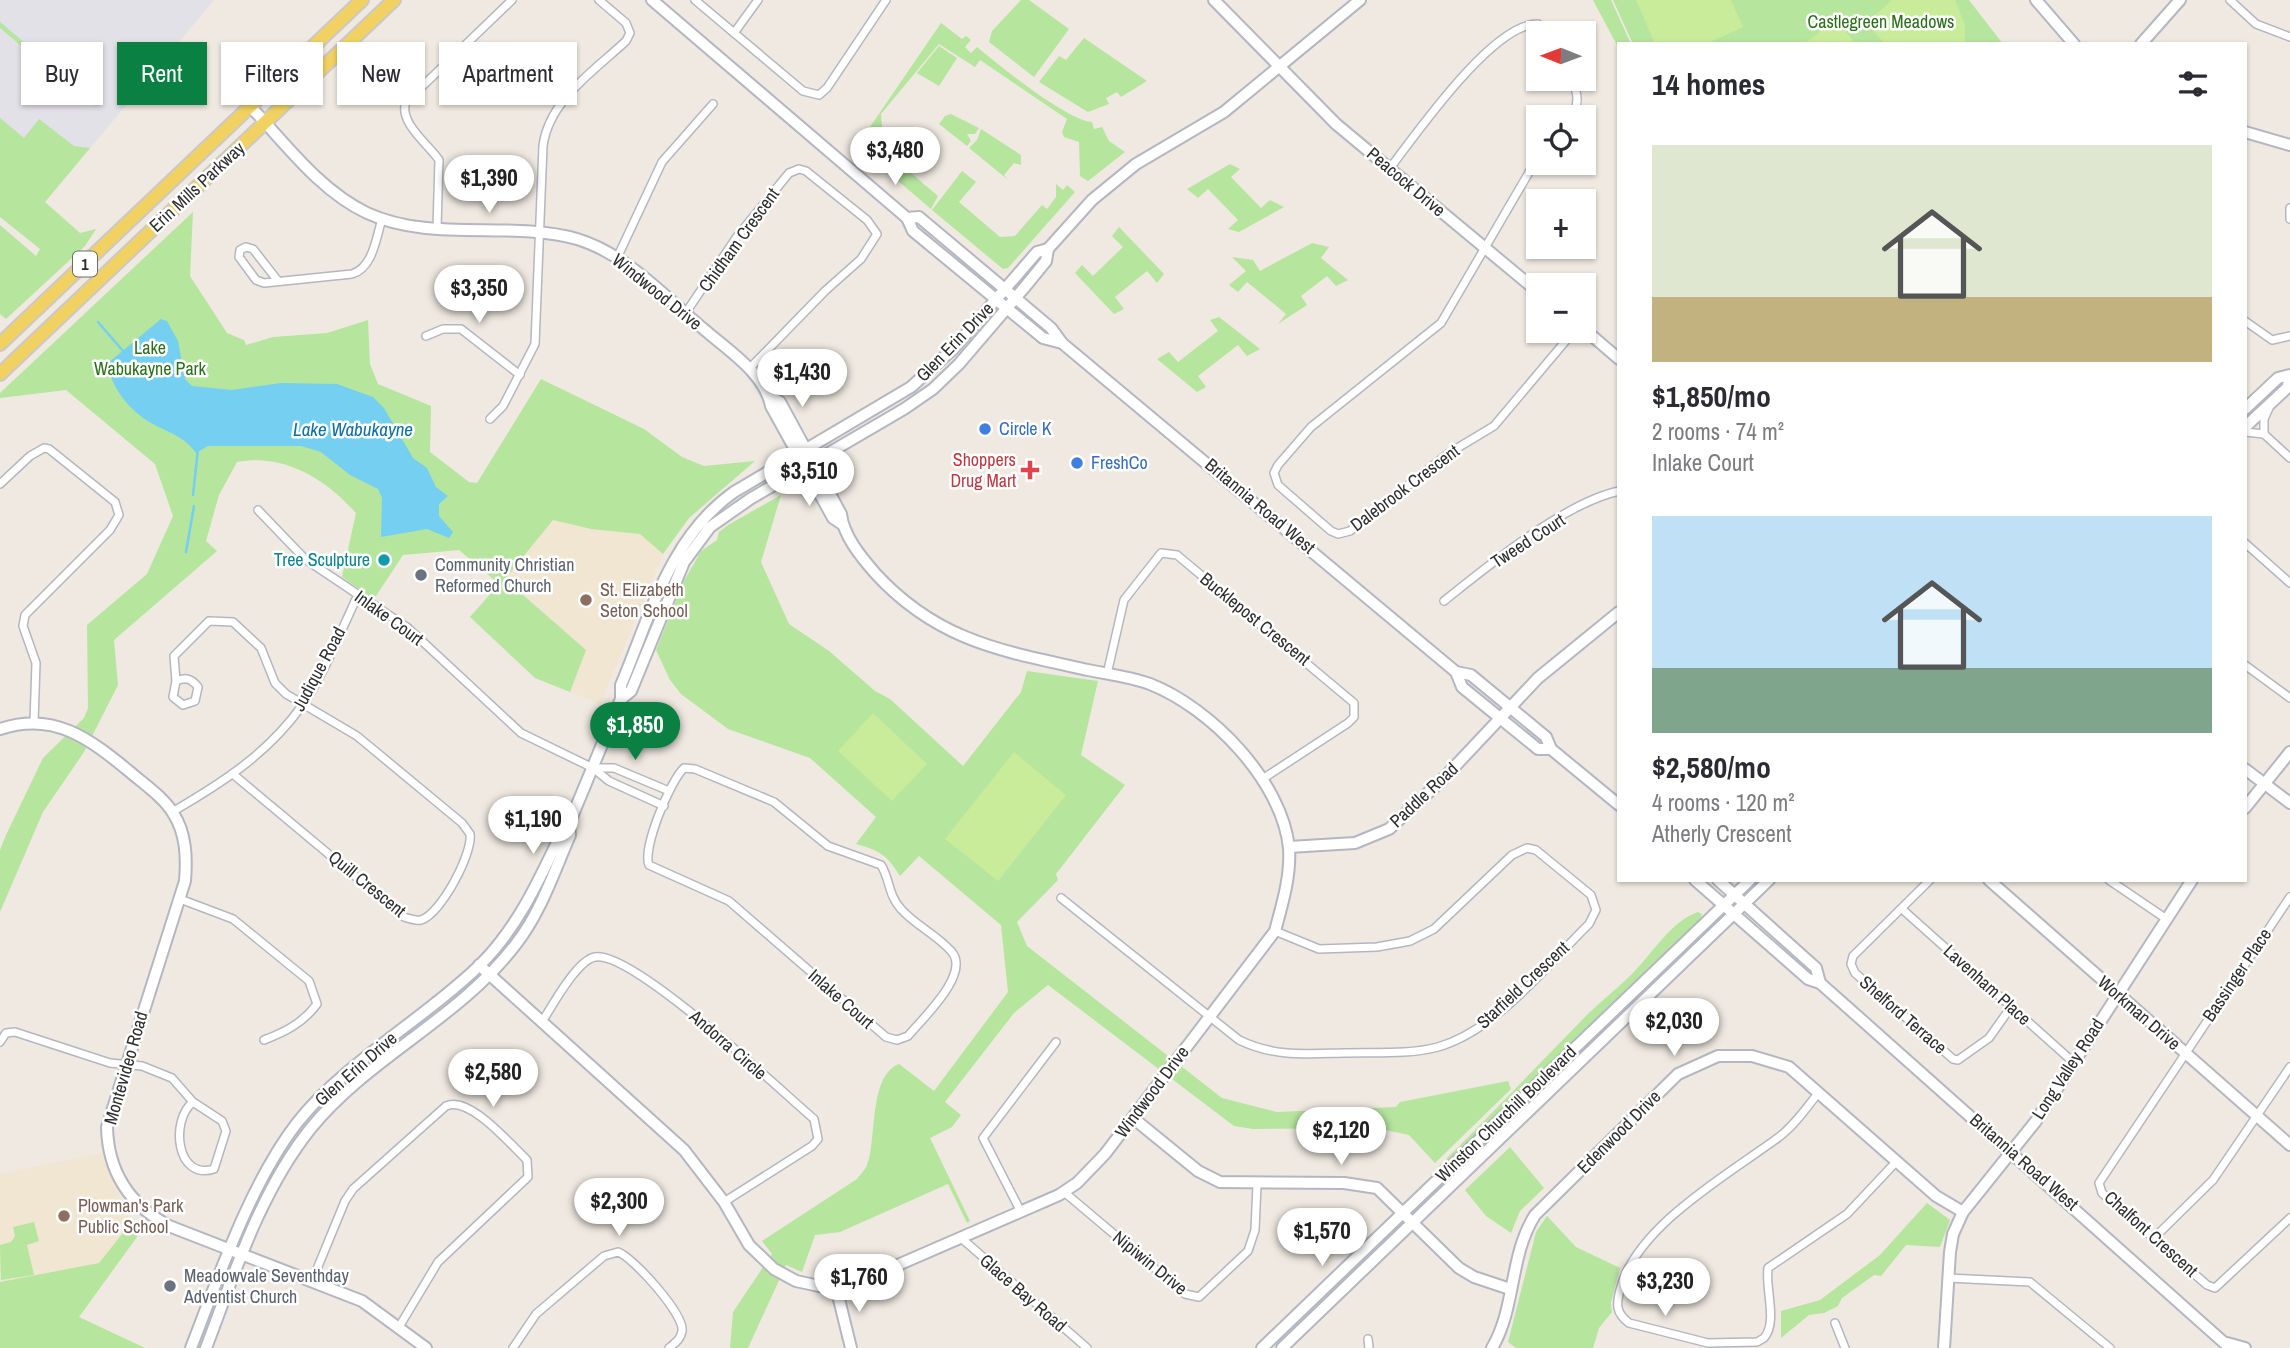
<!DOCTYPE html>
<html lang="en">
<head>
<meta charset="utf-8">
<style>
  :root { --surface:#fff; --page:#f2f2f3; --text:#2b2b33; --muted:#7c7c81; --accent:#0b8043 }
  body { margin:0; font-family:"Archivo Narrow",sans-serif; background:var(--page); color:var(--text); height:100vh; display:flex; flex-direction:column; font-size:26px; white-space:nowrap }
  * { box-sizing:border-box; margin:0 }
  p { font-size:23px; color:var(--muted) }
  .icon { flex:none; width:38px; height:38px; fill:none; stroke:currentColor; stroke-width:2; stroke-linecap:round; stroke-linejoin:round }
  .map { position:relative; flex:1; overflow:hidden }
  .panel { position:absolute; left:1617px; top:42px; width:630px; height:840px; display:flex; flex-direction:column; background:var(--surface); border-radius:0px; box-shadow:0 2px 5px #0004 }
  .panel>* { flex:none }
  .guide { position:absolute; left:21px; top:42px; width:665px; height:63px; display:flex; gap:14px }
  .needle { width:46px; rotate:271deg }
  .controls { position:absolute; left:1526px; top:21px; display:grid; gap:14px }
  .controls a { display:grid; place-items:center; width:70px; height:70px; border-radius:0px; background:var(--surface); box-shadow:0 2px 5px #0004; font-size:35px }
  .price { position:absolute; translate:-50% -60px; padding:0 16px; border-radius:24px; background:#fff; color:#222; font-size:23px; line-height:46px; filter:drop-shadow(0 2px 4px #0008) }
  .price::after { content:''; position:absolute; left:50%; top:42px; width:21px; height:16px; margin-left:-10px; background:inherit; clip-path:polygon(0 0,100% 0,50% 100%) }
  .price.on { background:var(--accent); color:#fff }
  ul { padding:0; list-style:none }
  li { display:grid; align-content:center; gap:14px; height:371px; padding:0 35px }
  li span { display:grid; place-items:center; height:217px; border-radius:0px; color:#555 }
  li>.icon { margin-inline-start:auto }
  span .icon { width:126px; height:126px; fill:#fffc; stroke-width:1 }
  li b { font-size:30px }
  h2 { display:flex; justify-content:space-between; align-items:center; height:84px; padding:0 35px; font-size:30px }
  .pill { padding:0 24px; border-radius:0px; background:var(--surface); box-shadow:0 2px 5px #0004; font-size:24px; line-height:63px }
  .pill.on { background:var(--accent); color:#fff }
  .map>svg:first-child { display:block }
</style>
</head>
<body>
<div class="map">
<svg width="2290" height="1348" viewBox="0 0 2290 1348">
  <rect width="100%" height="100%" fill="#efe9e1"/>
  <path fill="#e3e1e8" d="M0,0H214L45,202L0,175Z"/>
  <g fill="#f0e6d1">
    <path d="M553,520L591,529L640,534L663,554L600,704L570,692L585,649L505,579Z"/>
    <path d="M101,1153L131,1223L99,1263L0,1282V1174Z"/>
  </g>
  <g fill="#b6e59e">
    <path d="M1021,0H1029L1069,29L1034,77L989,42L992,31Z"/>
    <path d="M1593,0H1611L1631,44H1619V49Z"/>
    <path d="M1613,0H1969L2003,44H1633Z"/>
    <path d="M0,22L76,86L81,82L100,98L99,106L91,105L0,28Z"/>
    <path d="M941,23L962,39L966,36L971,40L965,47L971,53L977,47C999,65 1066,120 1092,122L1094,129L1102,127L1109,141L1125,152L1088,181L1080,176L1079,142L1064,137L1062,132L1067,119L980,60L975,67L939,44L881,114L884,150L938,196L931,209L857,146Z"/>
    <path d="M1084,38L1147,81L1121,97L1117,92L1106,98L1109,104L1088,112L1039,82L1059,56L1066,60Z"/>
    <path d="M939,46L957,58L939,86L917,73Z"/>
    <path d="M951,114L979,128L975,134H967L971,141L967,146L939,124L945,116Z"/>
    <path d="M0,118L24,138L39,119L74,146L90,148L45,202L80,233L96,229L85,246L6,319L0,314V225L36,256L40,249L0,217Z"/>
    <path d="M981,129L1021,155V165L1014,163L1004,175L1007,179L969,148L977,140Z"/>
    <path d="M1230,164L1240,169L1231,177L1261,208L1270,200L1284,207L1239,232L1228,229L1238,220L1208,189L1198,198L1187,189Z"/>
    <path d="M962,171L976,182L959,202L1000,237L1015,236L1042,205L1047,209L1056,197V184L1063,190L1067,185L1075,192L1008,268L1003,269L932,210Z"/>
    <path d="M193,212L190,276L227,333L244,340L246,345L273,337L327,333L368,320L370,364L378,384L431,406L430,452L469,482L477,483L541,379L644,429L682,457L704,466L755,461L689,518L663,554L640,534L591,529L553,520L505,579L586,650L570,692L535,678L470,617L499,584L459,550L403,555L374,599L342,577L356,513C326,479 284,453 237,462L219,495L206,541L217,551L114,640L118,685L84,752L43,812L0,912V850L6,835L43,758L84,718L88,708L87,625L147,574L173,516L155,464L66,390L0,398V393Z"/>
    <path d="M1119,227L1164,274L1157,283L1147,271L1115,297L1124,309L1114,314L1075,273L1082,265L1093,276L1123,247L1112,236Z"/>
    <path d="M1312,243L1329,247L1321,258L1348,280L1336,286L1327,276L1301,296L1307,305L1278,324L1286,314L1247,282L1238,292L1229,285L1246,271L1232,257L1253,260L1260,271Z"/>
    <path d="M1219,317L1260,349L1247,356L1238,345L1198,376L1206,387L1197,392L1157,359L1169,352L1178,362L1218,331L1210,320Z"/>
    <path d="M781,495L761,562L789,624L829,651L875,691L890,699L963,766L1021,692L1027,671L1098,681L1081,755L1125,785L1056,874L1058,880L1017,922L1027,946L1222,1098L1277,1112L1396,1107L1400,1102L1508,1081L1511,1089L1435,1163L1409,1135L1376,1128L1253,1129L1234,1126L1048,985L1014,1013L945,1102L961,1115L952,1127L930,1138L970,1221L967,1223L948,1184L840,1232L815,1235L802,1272L786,1265L748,1348H730L733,1312L772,1254L762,1241L857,1179C860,1175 865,1170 867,1165C877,1142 868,1076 899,1064L934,1091L1008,992L1001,925L919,856L900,876C888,856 879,850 856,844L876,817L810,758L728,729L681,694L670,680L656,650L684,581L701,551L717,540L719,532L728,525Z"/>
    <path d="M1698,912L1702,914L1700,919L1440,1169L1438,1167C1487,1119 1533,1070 1581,1021C1597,1004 1616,990 1632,974C1652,954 1671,921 1698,912Z"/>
    <path d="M1510,1147L1544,1188L1520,1211L1511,1233L1486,1216L1465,1190Z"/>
    <path d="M1927,1203L1950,1220L1940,1247L1906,1245L1881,1276L1874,1275L1842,1298L1838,1306L1824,1313L1809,1315L1781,1338V1311L1820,1300L1880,1255Z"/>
    <path d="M1547,1216L1576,1247L1620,1268L1611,1303L1612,1312L1599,1328L1593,1348H1516L1508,1342L1536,1232Z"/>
    <path d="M34,1222L39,1241L27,1245L34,1275L1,1280L0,1245L11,1242L15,1236L13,1227Z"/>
    <path d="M131,1223L142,1230L79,1317L145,1348H0V1282L99,1263Z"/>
  </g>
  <g fill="#c9ec9a">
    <path d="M1636,0H1731L1743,27L1706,44H1655Z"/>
    <path d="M1892,0H1955L1965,25V44H1885L1869,26L1871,19Z"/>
    <path d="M1837,19L1855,44H1804Z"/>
    <path d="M873,713L927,764L892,801L838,751Z"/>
    <path d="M1014,752L1066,795L998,881L945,839Z"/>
  </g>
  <path fill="#75cff0" d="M161,319L167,321L178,341L185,379L192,386L232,390L281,383L337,384L373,397L384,408L413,458L427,468L436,487L448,496L439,504V516L453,532L449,538L427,529L381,537L382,498L378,489L350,475L321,452L301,446H208L196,453C184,436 169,433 151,423C130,411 110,387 108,363Z"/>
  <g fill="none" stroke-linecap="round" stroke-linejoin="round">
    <g stroke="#75cff0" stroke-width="2.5">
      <path d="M98,322L123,351"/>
      <path d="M193,495L198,449"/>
      <path d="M186,552L194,506"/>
    </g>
    <g stroke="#b4b7c1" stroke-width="10">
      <g id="street">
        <path d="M695,0L803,91L819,95L827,88L886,0"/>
        <path d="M2230,0L2256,24L2290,37"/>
        <path d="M734,33L758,0"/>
        <path d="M1568,117C1581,107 1578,92 1571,79"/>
        <path d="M1538,157L1441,323L1311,427L1278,465L1274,473L1278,485L1331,531L1338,534L1350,531L1449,453L1494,426L1574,331"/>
        <path d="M1390,168C1417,133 1493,23 1538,24L1548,33"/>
        <path d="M2290,208V219"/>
        <path d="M437,228L439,160C429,145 398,122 406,102L512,0"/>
        <path d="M617,258L662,162L713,104"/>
        <path d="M278,281L253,249L246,247L240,250L239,257L256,280L264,283L352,274C373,268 376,238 382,219"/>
        <path d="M685,314L736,238L789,173L799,169L806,171L867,220L877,234L861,259L825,291L749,369"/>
        <path d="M2245,321L2272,340L2290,336"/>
        <path d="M426,336L443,329H461L520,375"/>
        <path d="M490,419L503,406L535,344L543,146C549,100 594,71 626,41L630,33L626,23L599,0"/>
        <path d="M2245,432L2264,434L2290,458"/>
        <path d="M2264,434V419L2269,408"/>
        <path d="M0,484L30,456L44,448L49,449L115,502L119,515L110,530L25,615L23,626L36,663L34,722"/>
        <path d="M258,510L305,559L408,628L521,733L593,768L609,781L664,806"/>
        <path d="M2245,543L2290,583"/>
        <path d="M1444,601C1488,566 1564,503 1619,491"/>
        <path d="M2245,665L2290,698"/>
        <path d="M1107,674L1124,600L1161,553L1177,555L1354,703V717L1348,723L1264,778"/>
        <path d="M176,681C185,677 191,678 198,687L195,701L183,705L173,697L176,681L174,656L209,621L233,622L261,648L275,683L286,694L357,736L462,823L470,834C473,853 441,914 421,920C415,921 410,919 404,917L234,775"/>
        <path d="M593,768H614L669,791"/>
        <path d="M684,768L695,769L774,802L828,846L881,865C890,879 888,895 901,909C915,925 937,935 951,951C972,973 922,1019 908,1036L897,1040L886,1037L729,901L649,865C642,849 670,781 684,768Z"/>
        <path d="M172,812C222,783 267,754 301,707C324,676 341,630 358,595"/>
        <path d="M1930,880L1853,956L1851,964L1855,973L1953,1059L1958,1060L1989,1038L2011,1007"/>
        <path d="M2109,880L2165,918"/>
        <path d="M2290,897L2099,1183L2102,1193L2207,1285L2215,1288L2290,1218"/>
        <path d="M1061,898L1239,1040C1274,1057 1305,1054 1343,1053C1374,1052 1408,1055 1438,1047C1497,1030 1547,965 1589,924L1596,910L1591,895L1536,850L1527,848L1512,855L1434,929L1410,941L1377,947L1319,949L1275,931"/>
        <path d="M180,899L233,919L309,981L317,1004C303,1023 285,1032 264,1040"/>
        <path d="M1902,909L2072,1061"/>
        <path d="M542,1022C552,1006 577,960 595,957C632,950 780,1090 814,1119L818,1139L812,1146L724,1202"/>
        <path d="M0,1042L6,1033L15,1032L110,1063L142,1066L172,1078L193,1102L222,1121L226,1131L214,1169C176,1181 170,1120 193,1102"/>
        <path d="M1819,1092C1807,1107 1795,1125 1779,1137C1729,1174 1636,1226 1620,1290C1616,1305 1616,1313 1629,1323L1708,1343L1757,1342L1764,1338C1778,1322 1765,1289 1768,1268L1847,1214L1896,1162"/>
        <path d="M1064,1192L1185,1294L1199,1297L1248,1251L1255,1230L1257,1185"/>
        <path d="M1021,1212L983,1138L1056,1042"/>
        <path d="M960,1237L1087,1348"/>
        <path d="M2154,1238L2213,1180L2290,1067"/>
        <path d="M1948,1278L2030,1282L2110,1348"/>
        <path d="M312,1281L345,1201L353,1189L446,1106C469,1095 510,1144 527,1160L528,1177L438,1262L399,1327"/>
        <path d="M1835,1323L1845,1348"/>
        <path d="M1368,1339L1369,1348"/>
        <path d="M513,1348L536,1314L604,1256L618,1252C633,1257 685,1315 682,1331C681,1339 675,1343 669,1348"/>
      </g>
    </g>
    <g stroke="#b4b7c1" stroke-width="14">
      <g id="secondary">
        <path d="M652,0L907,218L913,231L1043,338L1062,343"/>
        <path d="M1214,0L1336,124L1538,292"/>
        <path d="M2036,0L2074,44"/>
        <path d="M2141,44L2180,0"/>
        <path d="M250,106C285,143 320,191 367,213C432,243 509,220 577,239C627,254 667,299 706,331C729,351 765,374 771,406L833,518L842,524"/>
        <path d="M2245,132L2290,145"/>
        <path d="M907,218L919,217L1051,328L1062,343L1456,672L1471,675L1546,737L1551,749L1619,805"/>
        <path d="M1584,329L1619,359"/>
        <path d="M2245,409L2278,378L2290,375"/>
        <path d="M2245,427L2287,388L2290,379"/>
        <path d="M1456,672L1462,687L1538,749H1551"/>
        <path d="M621,699L631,691L684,562L710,527L750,499L904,409L933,389L959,364L1024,288L1046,261L1048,249L1092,200L1136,164L1224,112L1360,0"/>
        <path d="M0,729C54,711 90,739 130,772C144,784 163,797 173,813C186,833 187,857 185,881L107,1127C108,1172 130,1205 169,1226L362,1301L426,1348"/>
        <path d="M2245,769L2290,803"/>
        <path d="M2245,808L2290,752"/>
        <path d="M1289,847L1355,843L1389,829L1443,779L1538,678L1619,612"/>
        <path d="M1695,880L1808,979L1820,983L1855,1014L2230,1348"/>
        <path d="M1718,880L1816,968L1820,983"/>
        <path d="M1989,880L2290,1145"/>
        <path d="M479,965L684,1150L724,1202L749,1245L774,1269L796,1281L819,1286L836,1287L861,1281L1059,1195L1077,1183L1105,1154L1275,931C1282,905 1291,876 1289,848C1282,781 1211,708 1150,684C1131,677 1108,674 1088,670C1002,651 937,641 875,573C861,557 843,535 841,514L780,402L769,396"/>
        <path d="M1133,1118L1198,1171L1220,1182L1344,1183L1377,1188L1459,1268L1474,1277L1510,1289"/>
        <path d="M836,1287L851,1348"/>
        <path d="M2227,1343L2245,1348"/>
        <path d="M191,1348C219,1276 250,1184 297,1123C344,1063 426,1018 481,964C518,927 539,880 561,834L569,824L621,699V685C650,616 670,537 734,492L911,387L954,348L1037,252L1048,249"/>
        <path d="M206,1348C234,1274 261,1190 311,1128C369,1057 460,1018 516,944C541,912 554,872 570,835L569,824"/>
        <path d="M1262,1348L1750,880"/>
        <path d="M1282,1348L1769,880"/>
        <path d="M1492,1348C1516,1308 1509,1256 1535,1215L1678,1074L1718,1056H1752L1789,1067L1936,1196L1963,1212"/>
        <path d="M1944,1348L1950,1252L1953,1234L1963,1212L2036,1121L2192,880"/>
      </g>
    </g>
    <g stroke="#c9c9c9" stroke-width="16">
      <g id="primary">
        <path d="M0,344L362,0"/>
        <path d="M0,374L394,0"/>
      </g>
    </g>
    <use href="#street" stroke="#fff" stroke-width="7"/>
    <use href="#secondary" stroke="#fff" stroke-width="10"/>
    <use href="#primary" stroke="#f2d163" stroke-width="12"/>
  </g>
  <g fill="#3f7fe0" stroke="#fff" stroke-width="2.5">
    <circle cx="985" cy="429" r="7"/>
    <circle cx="1077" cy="463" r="7"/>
  </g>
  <path fill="#e0444e" stroke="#fff" stroke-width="2.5" d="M1026.5 459.5h7v7h7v7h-7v7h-7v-7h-7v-7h7z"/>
  <circle fill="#0f9aa8" stroke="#fff" stroke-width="2.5" cx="384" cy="560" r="7"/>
  <g fill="#6b7280" stroke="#fff" stroke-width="2.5">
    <circle cx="421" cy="575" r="7"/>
    <circle cx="170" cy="1286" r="7"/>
  </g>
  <g fill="#8d6e63" stroke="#fff" stroke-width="2.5">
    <circle cx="586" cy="600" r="7"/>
    <circle cx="64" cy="1216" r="7"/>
  </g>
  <g text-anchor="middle" stroke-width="5" stroke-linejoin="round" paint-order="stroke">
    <rect fill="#fff" stroke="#6d6d6d" stroke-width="2" x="73" y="251.5" width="24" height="25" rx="5"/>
    <g font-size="16" font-weight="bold" fill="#2e2e2e">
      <text x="85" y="270">1</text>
    </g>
    <g font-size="18" fill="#2c6e1b" stroke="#fff">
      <text x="1881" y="28">Castlegreen Meadows</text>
      <text x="150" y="354">Lake<tspan x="150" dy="21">Wabukayne Park</tspan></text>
    </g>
    <g font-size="18" fill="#2e2e2e" stroke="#fff">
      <text transform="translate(1406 182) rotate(40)" y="6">Peacock Drive</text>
      <text transform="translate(197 187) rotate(-43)" y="6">Erin Mills Parkway</text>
      <text transform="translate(739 240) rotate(-54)" y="6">Chidham Crescent</text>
      <text transform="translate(657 292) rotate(39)" y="6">Windwood Drive</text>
      <text transform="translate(955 342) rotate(-46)" y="6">Glen Erin Drive</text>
      <text transform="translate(1405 488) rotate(-37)" y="6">Dalebrook Crescent</text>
      <text transform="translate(1260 506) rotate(40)" y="6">Britannia Road West</text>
      <text transform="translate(1528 541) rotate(-33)" y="6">Tweed Court</text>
      <text transform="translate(389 618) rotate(36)" y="6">Inlake Court</text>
      <text transform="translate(1255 619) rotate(39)" y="6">Bucklepost Crescent</text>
      <text transform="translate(319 669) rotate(-62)" y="6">Judique Road</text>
      <text transform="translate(1424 795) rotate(-43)" y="6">Paddle Road</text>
      <text transform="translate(367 884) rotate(39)" y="6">Quill Crescent</text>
      <text transform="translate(2237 975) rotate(-56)" y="6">Bassinger Place</text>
      <text transform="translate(1523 985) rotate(-43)" y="6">Starfield Crescent</text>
      <text transform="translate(1987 985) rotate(42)" y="6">Lavenham Place</text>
      <text transform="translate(841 999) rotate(41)" y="6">Inlake Court</text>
      <text transform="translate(2139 1013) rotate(41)" y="6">Workman Drive</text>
      <text transform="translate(1903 1015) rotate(41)" y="6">Shelford Terrace</text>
      <text transform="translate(728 1045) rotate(41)" y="6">Andorra Circle</text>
      <text transform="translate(126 1068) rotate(-74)" y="6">Montevideo Road</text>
      <text transform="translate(356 1069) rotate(-41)" y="6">Glen Erin Drive</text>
      <text transform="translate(2068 1069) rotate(-57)" y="6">Long Valley Road</text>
      <text transform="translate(1152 1092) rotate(-53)" y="6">Windwood Drive</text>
      <text transform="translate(1506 1114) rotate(-44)" y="6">Winston Churchill Boulevard</text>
      <text transform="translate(1619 1132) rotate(-45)" y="6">Edenwood Drive</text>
      <text transform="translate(2024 1162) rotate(41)" y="6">Britannia Road West</text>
      <text transform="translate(2151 1234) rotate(42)" y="6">Chalfont Crescent</text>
      <text transform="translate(1150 1263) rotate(39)" y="6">Nipiwin Drive</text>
      <text transform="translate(1023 1293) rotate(41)" y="6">Glace Bay Road</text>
    </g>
    <g font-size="18" fill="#366cbe" stroke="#fff" text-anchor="start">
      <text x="999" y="435">Circle K</text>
      <text x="1091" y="469">FreshCo</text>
    </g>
    <g font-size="18" fill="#be3a42" stroke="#fff" text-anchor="end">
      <text x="1016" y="466">Shoppers<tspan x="1016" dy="21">Drug Mart</tspan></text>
    </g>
    <g font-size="18" fill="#0d838f" stroke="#fff" text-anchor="end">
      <text x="370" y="566">Tree Sculpture</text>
    </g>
    <g font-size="18" fill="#5b616d" stroke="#fff" text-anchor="start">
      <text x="435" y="571">Community Christian<tspan x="435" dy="21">Reformed Church</tspan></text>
      <text x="184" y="1282">Meadowvale Seventhday<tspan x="184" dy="21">Adventist Church</tspan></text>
    </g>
    <g font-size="18" fill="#785e54" stroke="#fff" text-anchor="start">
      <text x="600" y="596">St. Elizabeth<tspan x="600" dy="21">Seton School</tspan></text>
      <text x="78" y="1212">Plowman's Park<tspan x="78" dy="21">Public School</tspan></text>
    </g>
    <g font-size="19" font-style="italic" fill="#0d6fa3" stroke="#fff">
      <text x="353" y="436">Lake Wabukayne</text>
    </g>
  </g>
</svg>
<div class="controls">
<a><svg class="needle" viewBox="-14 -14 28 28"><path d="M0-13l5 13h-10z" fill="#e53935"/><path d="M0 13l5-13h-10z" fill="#7c7c81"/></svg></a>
<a><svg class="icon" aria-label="locate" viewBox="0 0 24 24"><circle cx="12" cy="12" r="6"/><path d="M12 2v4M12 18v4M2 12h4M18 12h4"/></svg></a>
<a>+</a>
<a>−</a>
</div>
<b class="price" style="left:895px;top:187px">$3,480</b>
<b class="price" style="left:489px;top:215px">$1,390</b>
<b class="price" style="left:479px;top:325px">$3,350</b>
<b class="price" style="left:802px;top:409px">$1,430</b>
<b class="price" style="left:809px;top:508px">$3,510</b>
<b class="price on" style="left:635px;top:762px">$1,850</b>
<b class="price" style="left:533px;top:856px">$1,190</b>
<b class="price" style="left:1674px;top:1058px">$2,030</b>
<b class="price" style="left:493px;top:1109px">$2,580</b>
<b class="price" style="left:1341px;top:1167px">$2,120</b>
<b class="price" style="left:619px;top:1238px">$2,300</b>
<b class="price" style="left:1322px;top:1268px">$1,570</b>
<b class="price" style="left:859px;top:1314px">$1,760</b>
<b class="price" style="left:1665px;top:1318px">$3,230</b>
<div class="guide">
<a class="pill">Buy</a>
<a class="pill on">Rent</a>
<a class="pill">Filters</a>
<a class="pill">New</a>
<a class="pill">Apartment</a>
</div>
<section class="panel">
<h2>14 homes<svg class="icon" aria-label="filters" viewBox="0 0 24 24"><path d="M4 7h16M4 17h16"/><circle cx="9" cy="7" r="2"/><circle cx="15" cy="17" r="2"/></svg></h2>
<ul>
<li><span style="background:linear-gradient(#dfe7d0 70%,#c2b280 0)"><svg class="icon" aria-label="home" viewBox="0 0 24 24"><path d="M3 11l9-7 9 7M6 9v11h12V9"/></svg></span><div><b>$1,850/mo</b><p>2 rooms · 74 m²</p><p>Inlake Court</p></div></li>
<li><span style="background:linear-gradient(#bfe0f5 70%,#7fa58c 0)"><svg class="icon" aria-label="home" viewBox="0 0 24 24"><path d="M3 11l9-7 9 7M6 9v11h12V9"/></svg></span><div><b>$2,580/mo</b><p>4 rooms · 120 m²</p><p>Atherly Crescent</p></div></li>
</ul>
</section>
</div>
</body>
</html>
